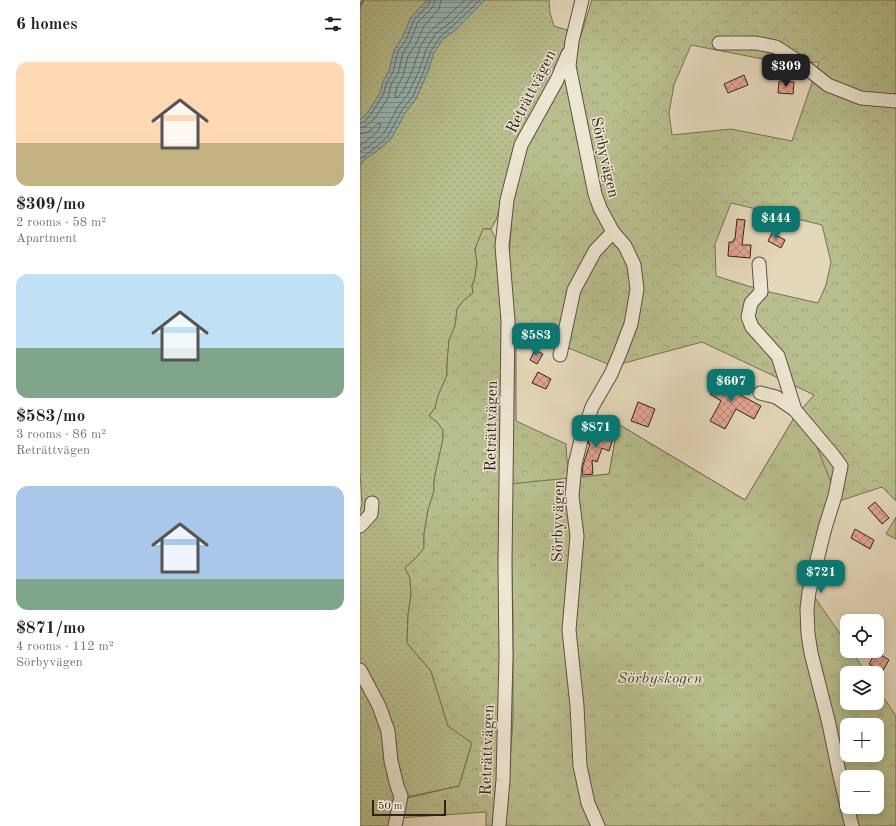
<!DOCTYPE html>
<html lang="en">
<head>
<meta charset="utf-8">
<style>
  :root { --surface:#fff; --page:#f2f2f2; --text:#222; --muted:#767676; --accent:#0f766e }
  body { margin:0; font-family:"Old Standard TT",serif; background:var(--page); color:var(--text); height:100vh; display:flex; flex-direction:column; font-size:15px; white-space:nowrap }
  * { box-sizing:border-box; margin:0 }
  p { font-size:13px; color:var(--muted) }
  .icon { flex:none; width:22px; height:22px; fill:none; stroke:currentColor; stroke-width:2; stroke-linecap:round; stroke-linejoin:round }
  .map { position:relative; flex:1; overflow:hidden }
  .side { display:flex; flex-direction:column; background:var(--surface); width:360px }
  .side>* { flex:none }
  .buttons { position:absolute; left:480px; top:614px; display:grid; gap:8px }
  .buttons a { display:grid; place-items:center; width:44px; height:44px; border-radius:8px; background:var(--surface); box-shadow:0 2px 10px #0003; font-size:20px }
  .scale { position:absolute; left:12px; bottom:10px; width:74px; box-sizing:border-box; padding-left:4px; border:2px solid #332019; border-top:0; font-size:11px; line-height:14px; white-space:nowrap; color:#332019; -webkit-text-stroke:3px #ede6d2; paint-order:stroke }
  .price { position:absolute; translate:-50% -34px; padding:0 9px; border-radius:8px; background:var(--accent); color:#fff; font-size:13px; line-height:26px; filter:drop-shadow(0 1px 2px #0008) }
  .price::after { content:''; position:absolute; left:50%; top:24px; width:12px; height:9px; margin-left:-6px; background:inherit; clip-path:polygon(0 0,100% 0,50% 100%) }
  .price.active { background:#222; color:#fff }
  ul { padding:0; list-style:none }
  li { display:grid; align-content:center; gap:8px; height:212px; padding:0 16px }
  li span { display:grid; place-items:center; height:124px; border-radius:12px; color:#555 }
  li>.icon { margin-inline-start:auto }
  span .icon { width:72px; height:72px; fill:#fffc; stroke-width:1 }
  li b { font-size:17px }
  h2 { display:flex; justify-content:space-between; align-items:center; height:48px; padding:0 16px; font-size:17px }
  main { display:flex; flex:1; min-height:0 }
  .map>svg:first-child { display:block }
</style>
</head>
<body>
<main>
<section class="side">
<h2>6 homes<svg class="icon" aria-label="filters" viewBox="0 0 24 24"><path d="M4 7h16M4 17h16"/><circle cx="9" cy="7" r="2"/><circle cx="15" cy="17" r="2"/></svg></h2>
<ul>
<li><span style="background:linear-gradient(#ffd9b3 65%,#c2b280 0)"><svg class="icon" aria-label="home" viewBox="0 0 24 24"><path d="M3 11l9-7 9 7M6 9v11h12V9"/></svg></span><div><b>$309/mo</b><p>2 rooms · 58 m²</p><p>Apartment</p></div></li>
<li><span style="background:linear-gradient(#bfe0f5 60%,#7fa58c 0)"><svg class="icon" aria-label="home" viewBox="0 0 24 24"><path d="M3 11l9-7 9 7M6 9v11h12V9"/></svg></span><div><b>$583/mo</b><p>3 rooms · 86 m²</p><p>Reträttvägen</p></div></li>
<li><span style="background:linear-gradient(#a9c7e8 75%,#7fa58c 0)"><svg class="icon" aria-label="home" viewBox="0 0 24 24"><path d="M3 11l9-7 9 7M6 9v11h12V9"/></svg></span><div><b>$871/mo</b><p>4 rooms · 112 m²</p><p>Sörbyvägen</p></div></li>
</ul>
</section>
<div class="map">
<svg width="536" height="826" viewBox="0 0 536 826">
  <defs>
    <pattern id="grass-dots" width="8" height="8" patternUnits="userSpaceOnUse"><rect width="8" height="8" fill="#b8be8d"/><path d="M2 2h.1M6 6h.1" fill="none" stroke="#9fa379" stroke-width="1.8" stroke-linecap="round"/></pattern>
    <pattern id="forest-crowns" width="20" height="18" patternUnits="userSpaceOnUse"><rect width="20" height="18" fill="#b8be8d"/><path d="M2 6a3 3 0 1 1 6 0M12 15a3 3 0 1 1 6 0" fill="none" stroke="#9fa379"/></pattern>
    <pattern id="park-tufts" width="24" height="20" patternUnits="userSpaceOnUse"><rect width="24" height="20" fill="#b8be8d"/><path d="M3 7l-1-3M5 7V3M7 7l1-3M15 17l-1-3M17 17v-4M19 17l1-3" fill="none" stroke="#9fa379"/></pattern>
    <pattern id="water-rules" width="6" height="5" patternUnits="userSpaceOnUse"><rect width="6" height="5" fill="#97b8b6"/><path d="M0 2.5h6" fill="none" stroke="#7c9593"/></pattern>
    <pattern id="building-cross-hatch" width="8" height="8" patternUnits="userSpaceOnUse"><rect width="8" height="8" fill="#e5a594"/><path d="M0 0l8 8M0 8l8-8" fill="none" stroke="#ba8678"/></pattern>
  </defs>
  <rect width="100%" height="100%" fill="#e4d8ba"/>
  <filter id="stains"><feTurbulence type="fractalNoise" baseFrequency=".005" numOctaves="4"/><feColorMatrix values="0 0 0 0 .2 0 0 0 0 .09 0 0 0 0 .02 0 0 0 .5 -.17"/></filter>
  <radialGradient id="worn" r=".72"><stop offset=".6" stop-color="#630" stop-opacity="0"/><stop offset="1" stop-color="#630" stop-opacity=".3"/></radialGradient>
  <path fill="url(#grass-dots)" stroke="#766f53" d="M2,0H189L190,13L194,26L210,31L202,61L148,170L143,191L140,208L136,220L131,229H123L115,249L117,262L115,277L112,286L113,293L103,301L97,309L95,326L89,340L87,364V375L78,396L75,408L69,416L77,422L83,430V439L74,480V491L68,510L64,534V548L57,557L45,568L50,578L51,595L48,615L47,643L71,671L88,726L112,743L99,786L37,799L32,826H0V511L2,504L0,472V3Z"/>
  <g fill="url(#forest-crowns)" stroke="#766f53" fill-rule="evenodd">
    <path d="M232,0H536V501L522,487L470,504L441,585L487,725V755H517L536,826H146L149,261L154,177L165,145L207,65L221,35ZM331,45L428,64L459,62L432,141L371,129L312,135L309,113L314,85ZM371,203L462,225L471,262L466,285L458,303L401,290L356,276L355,244ZM156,327L253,366L342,342L454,395L434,418L385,500L258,424L249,474L212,478L207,461L206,444L156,421ZM487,777H517V807H487Z"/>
    <path d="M123,229H131L136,240L138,249L142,308L143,646L135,826H126V812L39,818L43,799L99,786L112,743L88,726L71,671L47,643L48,615L51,595L50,578L45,568L57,557L64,548V534L68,510L74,491V480L83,439V430L77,422L69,416L75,408L78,396L87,375V364L89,340L95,326L97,309L103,301L113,293L112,286L115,277L117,262L115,249Z"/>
    <path d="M536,517V539L526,534Z"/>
  </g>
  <path fill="url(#park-tufts)" stroke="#766f53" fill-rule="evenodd" d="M434,418L455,442L474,490L447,593L456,599L487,644V651H492L506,673H487V703H517V688L536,716V826H144L148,792L153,719V617L150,484L249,474L258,424L385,500ZM487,725H517V755H487ZM487,777H517V807H487Z"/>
  <path fill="url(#water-rules)" stroke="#6f7b77" d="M67,0H125L97,29L83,39L74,53L67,74L56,99L46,112L31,139L17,151L4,160L0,166V120L8,112L20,93L23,81L29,71L34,50L42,38L51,17Z"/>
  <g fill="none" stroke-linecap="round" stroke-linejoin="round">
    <g stroke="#656c68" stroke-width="1">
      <path d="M81,0L79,9L64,26L56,44L48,56L43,76L37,87L35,95L36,98L38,97L43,91L53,69L60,47L70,31L87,17L105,0"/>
      <path d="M0,123L4,122L11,114L23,95L27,82L33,72L38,51L46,40L54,20L69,4L70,0"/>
      <path d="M0,128L6,126L15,118L28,98L31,84L38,74L43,53L50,42L58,22L73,7L75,0"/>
      <path d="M0,134L5,133L10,131L18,123L21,124C19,133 8,140 0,145"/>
      <path d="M0,152L12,144L24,133L38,107L48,94L59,71L66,50L75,34L91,22L113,0"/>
      <path d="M0,159L15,148L28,136L42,110L53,96L63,73L71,51L80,37L94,25L120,0"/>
    </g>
    <path stroke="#6f7b77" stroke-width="3" d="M0,6L3,0"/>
  </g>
  <g fill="url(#building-cross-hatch)" stroke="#332019">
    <path d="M384,75L388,85L368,93L364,84Z"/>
    <path d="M419,81L434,82L433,94L418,93Z"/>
    <path d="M377,219L385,220L382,245H391L390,258L368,256L369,242H373L374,239H375Z"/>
    <path d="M412,233L425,240L421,248L408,241Z"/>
    <path d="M175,350L183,354L177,364L170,360Z"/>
    <path d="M178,372L191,379L186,389L172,383Z"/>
    <path d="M361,374L373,381L369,389L401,406L394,419L376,409L365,429L350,421L361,401L350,394Z"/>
    <path d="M278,402L295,409L288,427L271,421Z"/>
    <path d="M233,429L254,436L249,451L242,448L237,462L232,460L233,474L222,475L223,465L230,444H228Z"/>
    <path d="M515,502L529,518L522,524L508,508Z"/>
    <path d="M495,529L514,540L510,549L491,538Z"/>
    <path d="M516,652L529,660L522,672L509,664Z"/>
  </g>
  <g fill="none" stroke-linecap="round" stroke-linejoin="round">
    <g stroke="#5f4e41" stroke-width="15">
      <g id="minor">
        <path d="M222,0L212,41L209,66L235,194L240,208L253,232L265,246L274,265L277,289L274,307L271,324L260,353L251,374L232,407L221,440L215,464L212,496L217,536L209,630L217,706L220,766L228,803L238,826"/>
        <path d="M359,43H396L416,47L439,62L468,85L501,98L536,101"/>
        <path d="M399,264L401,292L391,303L388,317L392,327L418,356L435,410"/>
        <path d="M200,355L214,290L235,251L253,232"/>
        <path d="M400,393L416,397L435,410L472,454L481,466L475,496L465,528L449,592L447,609L448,634L451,653L469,724L479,772L487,806"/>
        <path d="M0,526L11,514L12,503"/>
        <path d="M0,670L19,706L28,731L31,761L37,786L41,796L35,826"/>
        <path d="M487,807L492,826"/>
        <path d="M139,826L143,780L146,657L145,564L148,321L142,246L144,228L147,200L161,145L197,80L208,54"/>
      </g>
    </g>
    <use href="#minor" stroke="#ede6d2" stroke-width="13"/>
  </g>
  <g text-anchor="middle" stroke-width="3" stroke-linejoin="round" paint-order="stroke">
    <g font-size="16" fill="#332019" stroke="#ede6d2">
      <text transform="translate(170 91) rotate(-63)" y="6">Reträttvägen</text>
      <text transform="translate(246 157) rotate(77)" y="6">Sörbyvägen</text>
      <text transform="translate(130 426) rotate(-89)" y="6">Reträttvägen</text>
      <text transform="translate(197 521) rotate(-89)" y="6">Sörbyvägen</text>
      <text transform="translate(126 750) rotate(-88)" y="6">Reträttvägen</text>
    </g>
    <g font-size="16" font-style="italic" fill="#544836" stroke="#ede6d2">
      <text x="300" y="683">Sörbyskogen</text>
    </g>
  </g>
  <rect width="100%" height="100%" filter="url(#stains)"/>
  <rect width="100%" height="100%" fill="url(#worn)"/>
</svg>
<div class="buttons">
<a><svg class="icon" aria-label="locate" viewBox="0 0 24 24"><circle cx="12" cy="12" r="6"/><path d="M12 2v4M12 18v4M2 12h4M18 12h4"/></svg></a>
<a><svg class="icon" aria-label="layers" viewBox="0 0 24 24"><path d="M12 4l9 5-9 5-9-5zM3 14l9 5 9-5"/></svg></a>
<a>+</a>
<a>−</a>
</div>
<div class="scale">50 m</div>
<b class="price active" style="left:426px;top:88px">$309</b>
<b class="price" style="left:416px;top:240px">$444</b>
<b class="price" style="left:176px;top:357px">$583</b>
<b class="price" style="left:371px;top:403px">$607</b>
<b class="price" style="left:236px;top:449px">$871</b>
<b class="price" style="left:461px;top:594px">$721</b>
</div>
</main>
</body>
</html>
